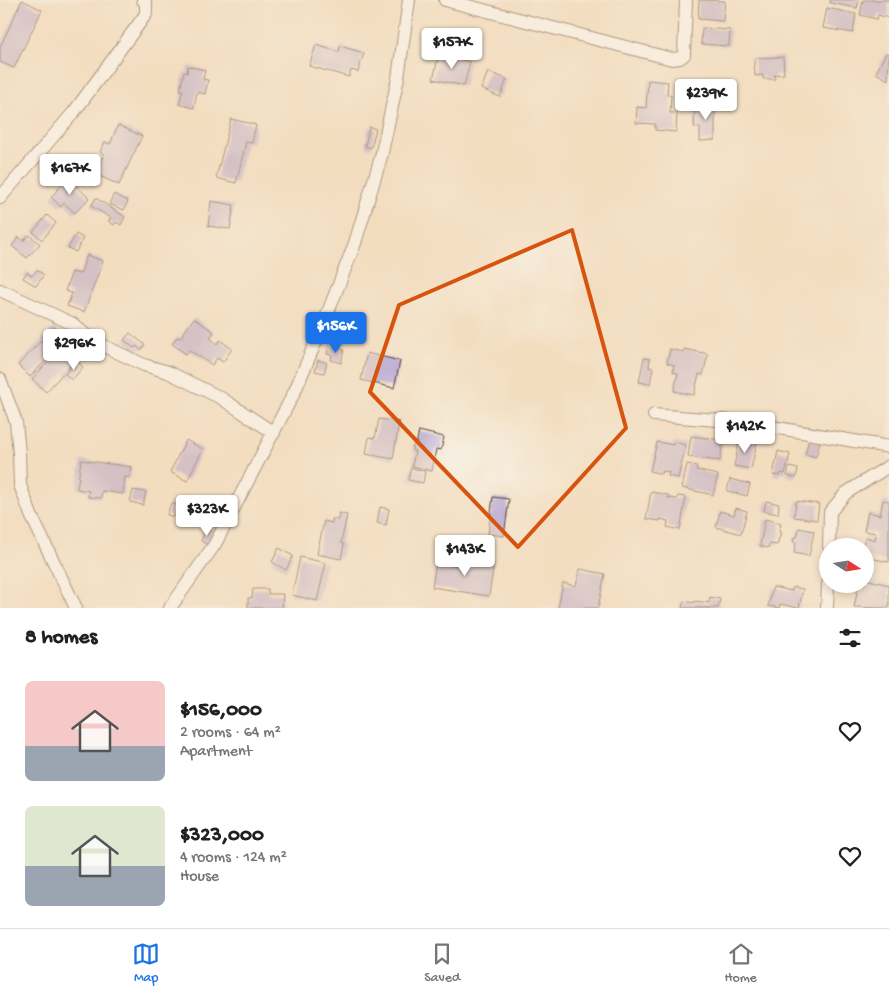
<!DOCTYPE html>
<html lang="en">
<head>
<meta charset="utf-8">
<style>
  :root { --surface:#fff; --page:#f2f2f2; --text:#202124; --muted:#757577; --line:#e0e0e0; --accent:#1a73e8 }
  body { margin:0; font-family:"Gochi Hand",sans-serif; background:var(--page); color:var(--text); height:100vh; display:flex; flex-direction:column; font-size:19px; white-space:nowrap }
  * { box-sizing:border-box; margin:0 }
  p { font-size:16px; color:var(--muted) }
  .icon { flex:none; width:28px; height:28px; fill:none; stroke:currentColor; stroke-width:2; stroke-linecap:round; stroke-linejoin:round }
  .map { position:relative; height:608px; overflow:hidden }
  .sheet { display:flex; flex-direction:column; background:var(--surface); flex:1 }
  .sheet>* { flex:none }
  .needle { width:32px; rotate:102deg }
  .tools { position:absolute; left:819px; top:538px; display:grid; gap:10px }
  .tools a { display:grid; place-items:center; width:55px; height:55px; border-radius:50%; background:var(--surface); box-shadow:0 2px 8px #0003; font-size:25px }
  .price { position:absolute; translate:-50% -42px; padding:0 11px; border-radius:5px; background:#fff; color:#222; font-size:16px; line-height:32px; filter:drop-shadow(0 1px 2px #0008) }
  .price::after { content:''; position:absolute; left:50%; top:30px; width:15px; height:11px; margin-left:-8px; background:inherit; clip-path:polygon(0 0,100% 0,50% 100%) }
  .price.on { background:var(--accent); color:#fff }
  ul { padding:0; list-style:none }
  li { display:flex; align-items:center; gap:15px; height:125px; padding:0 25px }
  li span { display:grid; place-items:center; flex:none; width:140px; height:100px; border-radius:8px; color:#555 }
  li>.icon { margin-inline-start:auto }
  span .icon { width:60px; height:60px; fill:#fffc; stroke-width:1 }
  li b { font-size:21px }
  h2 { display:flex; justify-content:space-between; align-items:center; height:60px; padding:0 25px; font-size:21px }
  .menu { display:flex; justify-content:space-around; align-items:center; height:70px; border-top:1px solid var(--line); background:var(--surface); font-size:14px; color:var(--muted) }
  .menu a { display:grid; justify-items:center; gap:2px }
  .menu .on { color:var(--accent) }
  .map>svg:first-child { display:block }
</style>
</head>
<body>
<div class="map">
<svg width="889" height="608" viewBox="0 0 889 608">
  <rect width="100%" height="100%" fill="#f7f3e8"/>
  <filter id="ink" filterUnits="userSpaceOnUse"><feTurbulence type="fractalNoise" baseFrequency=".02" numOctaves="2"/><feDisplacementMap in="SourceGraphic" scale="10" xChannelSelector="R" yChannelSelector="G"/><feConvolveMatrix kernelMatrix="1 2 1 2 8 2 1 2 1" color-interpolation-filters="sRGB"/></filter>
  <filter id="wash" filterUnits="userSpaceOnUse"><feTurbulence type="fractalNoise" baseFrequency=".0096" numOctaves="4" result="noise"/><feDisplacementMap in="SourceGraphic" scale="20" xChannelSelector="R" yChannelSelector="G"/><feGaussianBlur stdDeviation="1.12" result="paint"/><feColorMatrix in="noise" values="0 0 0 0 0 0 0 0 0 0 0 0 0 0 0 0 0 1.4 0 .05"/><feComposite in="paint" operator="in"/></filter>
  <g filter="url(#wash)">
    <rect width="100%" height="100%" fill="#f3ddbf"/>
    <g id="blocks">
      <g fill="#af9ecd">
        <path d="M22,0L42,10L14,68L0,62V47Z"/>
        <path d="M699,0L725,1L723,21L698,19Z"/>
        <path d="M830,0H859L857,8L830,3Z"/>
        <path d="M863,0H889V18L878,15L877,19L860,15Z"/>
        <path d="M827,8L856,14L853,33L823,28Z"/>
        <path d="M702,28L730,30L729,46L701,44Z"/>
        <path d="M316,45L339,52L340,46L364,53L358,72L351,70L349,77L309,66Z"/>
        <path d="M886,53L889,54L888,80L876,73Z"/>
        <path d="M439,55L470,62L464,86L433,79Z"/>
        <path d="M783,57L784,74L774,75L775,79H763V75L755,76L754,58Z"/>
        <path d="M188,66L205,70L203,79L208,80L205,94L197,92L194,108L179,104L183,90H180L184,72L187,73Z"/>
        <path d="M488,72L507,79L500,97L481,89Z"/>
        <path d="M648,80L668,82L667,95H671L670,113H677L676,132L655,130V124L636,123L637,107L646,108Z"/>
        <path d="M695,104H715V140L700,141V127H694Z"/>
        <path d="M231,119L256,125L252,143L246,142L236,183L216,178Z"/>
        <path d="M118,125L142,136L119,185L95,174L104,154L100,152L105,142L110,144Z"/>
        <path d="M369,127L376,129L371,148L365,146Z"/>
        <path d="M68,178L89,198L75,213L64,203L61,207L51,197Z"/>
        <path d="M114,194L128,201L124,210L109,204Z"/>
        <path d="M96,198L125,217L121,225L116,222L114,225L108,221L111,218L91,206Z"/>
        <path d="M211,201L234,205L230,229L208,226Z"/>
        <path d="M47,215L56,223L42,240L33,232Z"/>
        <path d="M76,234L83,238L76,252L68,248Z"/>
        <path d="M29,235L40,244L27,258L12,246L19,237L23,241Z"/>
        <path d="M87,255L103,261L84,312L67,306L72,293L65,291L72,272L80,274Z"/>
        <path d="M37,270L44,275L36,286L23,278L27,272L32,276Z"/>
        <path d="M194,318L214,332L210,338L217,344L220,340L232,349L223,362L217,358L212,365L189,350L186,354L172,344L177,337L180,338Z"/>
        <path d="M54,327L66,339L30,377L18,365Z"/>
        <path d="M130,333L145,345L141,350L136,346L134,348L124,340Z"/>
        <path d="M69,339L83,352L46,392L32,379Z"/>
        <path d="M329,346L344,350L341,363L331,360L332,355L327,354Z"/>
        <path d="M670,349L683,352L684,349L708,354L703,375L699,374L694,395L674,391L678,373L673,372L674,365L667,363Z"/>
        <path d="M367,353L400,361L394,388L361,380Z"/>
        <path d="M644,358L650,359L649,367L653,368L650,384L639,382Z"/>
        <path d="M318,360L327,363L324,373L315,371Z"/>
        <path d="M77,361L83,367L72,380L65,374Z"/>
        <path d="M379,419L399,422L393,459L366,454L369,437L375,438Z"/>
        <path d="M419,431L444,437L441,450L436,449L432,471L412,466L415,451H412L413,445H416Z"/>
        <path d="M691,436L723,440L720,461L688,457Z"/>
        <path d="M740,438L757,442L751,469L734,466Z"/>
        <path d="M809,439L820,442L816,457L805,454Z"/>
        <path d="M186,440L203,449L187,481L170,472Z"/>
        <path d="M657,442L673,445L674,442L686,445L678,478L668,476L669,472L662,471L661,474L650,471Z"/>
        <path d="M778,451L790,454L785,474L781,473L780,476L773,475Z"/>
        <path d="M81,460L132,467L130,478L125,477L123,494L102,491L101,498L88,497L89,491L77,489Z"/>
        <path d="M687,464L697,466L696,470L718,475L713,495L682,488Z"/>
        <path d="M789,467L798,469L796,478L787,476Z"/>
        <path d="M411,468L425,471L423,483L408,480Z"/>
        <path d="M730,479L750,484L747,496L727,491Z"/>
        <path d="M133,490L146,492L143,505L130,502Z"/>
        <path d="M651,492L668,495V498L677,499L678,496L686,497L680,530L667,527L668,521L660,519V521L646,519Z"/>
        <path d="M493,497L509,499L504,536L488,534Z"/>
        <path d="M883,500L889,501V562L865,557V546H863L865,537L875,540L876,533L864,531L868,512L880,515Z"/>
        <path d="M766,501L779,504L778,514L764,511Z"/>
        <path d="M796,501L819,504L817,520L794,517Z"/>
        <path d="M171,503L178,505L174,517L167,515Z"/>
        <path d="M380,507L389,509L386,525L377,523Z"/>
        <path d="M736,508L747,511L741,534L716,527L720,511L734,515Z"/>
        <path d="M339,513L347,515L341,543L344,544L341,559L317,554L324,521L332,523V519L338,520Z"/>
        <path d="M765,519L781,523L779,532H781L777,545L769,544L768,548L760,546Z"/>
        <path d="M799,528L814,531L809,556L794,553L796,542H793L794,537H797Z"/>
        <path d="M206,529L214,533L208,545L201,541Z"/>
        <path d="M279,548L293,556L286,570L272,562Z"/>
        <path d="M300,557L326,563L317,601L292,595Z"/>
        <path d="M475,560L494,563L489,596L432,587L436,563L456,566L457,561L474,564Z"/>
        <path d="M580,569L605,574L598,608H558L563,583L576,586Z"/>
        <path d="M865,579L889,585V608L854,607L859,584H865Z"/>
        <path d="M773,587L792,591L793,587L803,589L799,608L780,604L779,608L768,606Z"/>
        <path d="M253,589H268V594H283L282,608H248V598H252Z"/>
        <path d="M710,597L720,599L718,608H682L684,601L694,603L695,601L709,603Z"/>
      </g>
    </g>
  </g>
  <g filter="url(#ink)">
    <use href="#blocks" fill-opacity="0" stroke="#574536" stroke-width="1"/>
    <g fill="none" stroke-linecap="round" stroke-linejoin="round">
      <g stroke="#574536" stroke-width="14">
        <g id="street">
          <path d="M445,0L672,59L680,58L684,55L686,0"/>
          <path d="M0,198L74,112L146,14V4L143,0"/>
          <path d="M0,290L73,324L87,336L106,347L144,365L168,372L221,398L274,433"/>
          <path d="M0,379L16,422L19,453L20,485L31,515L76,608"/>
          <path d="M654,415L743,422L889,447"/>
          <path d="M829,546L830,512L846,493L889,466"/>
          <path d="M170,608L215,544L294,393L325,320L355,243L381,157L398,78L409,0"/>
          <path d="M827,608L828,584"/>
        </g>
      </g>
      <use href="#street" stroke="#fff" stroke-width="12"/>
    </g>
  </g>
  <path d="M0 0H889V608H0ZM572,230L626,428L518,547L370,392L399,305Z" fill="#f3ddbf" fill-opacity=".55" fill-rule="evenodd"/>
  <path fill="none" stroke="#d7540e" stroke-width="4" stroke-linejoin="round" d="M572,230L626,428L518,547L370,392L399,305Z"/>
</svg>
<div class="tools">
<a><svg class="needle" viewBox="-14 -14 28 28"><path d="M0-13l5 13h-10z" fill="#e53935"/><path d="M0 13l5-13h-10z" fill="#757577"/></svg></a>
</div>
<b class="price" style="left:452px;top:70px">$157K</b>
<b class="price" style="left:706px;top:121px">$239K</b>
<b class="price" style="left:70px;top:196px">$167K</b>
<b class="price on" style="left:336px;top:354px">$156K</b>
<b class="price" style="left:74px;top:371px">$296K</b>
<b class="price" style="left:745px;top:454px">$142K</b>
<b class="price" style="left:207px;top:537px">$323K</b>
<b class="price" style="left:465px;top:577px">$143K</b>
</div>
<section class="sheet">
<h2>8 homes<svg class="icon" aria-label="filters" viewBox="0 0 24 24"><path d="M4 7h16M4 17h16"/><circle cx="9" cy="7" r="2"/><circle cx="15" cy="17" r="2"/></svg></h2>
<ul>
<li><span style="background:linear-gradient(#f6c9c9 65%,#9aa5b1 0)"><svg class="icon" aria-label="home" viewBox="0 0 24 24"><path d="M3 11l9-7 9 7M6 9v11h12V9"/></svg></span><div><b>$156,000</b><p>2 rooms · 64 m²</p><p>Apartment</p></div><svg class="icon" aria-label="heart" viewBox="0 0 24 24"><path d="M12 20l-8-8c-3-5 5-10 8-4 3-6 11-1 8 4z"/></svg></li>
<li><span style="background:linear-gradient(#dfe7d0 60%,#9aa5b1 0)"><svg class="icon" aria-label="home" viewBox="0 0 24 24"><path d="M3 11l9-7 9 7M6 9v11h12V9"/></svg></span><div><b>$323,000</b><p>4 rooms · 124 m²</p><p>House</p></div><svg class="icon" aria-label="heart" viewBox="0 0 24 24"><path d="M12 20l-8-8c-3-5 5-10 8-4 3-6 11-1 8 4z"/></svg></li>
</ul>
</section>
<nav class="menu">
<a class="on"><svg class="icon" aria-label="map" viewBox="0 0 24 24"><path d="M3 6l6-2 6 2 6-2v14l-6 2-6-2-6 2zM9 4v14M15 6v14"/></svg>Map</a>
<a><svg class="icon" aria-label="saved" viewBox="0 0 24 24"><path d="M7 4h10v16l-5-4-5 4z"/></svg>Saved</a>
<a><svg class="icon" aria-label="home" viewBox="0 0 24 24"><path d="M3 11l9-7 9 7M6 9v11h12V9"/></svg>Home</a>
</nav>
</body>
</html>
